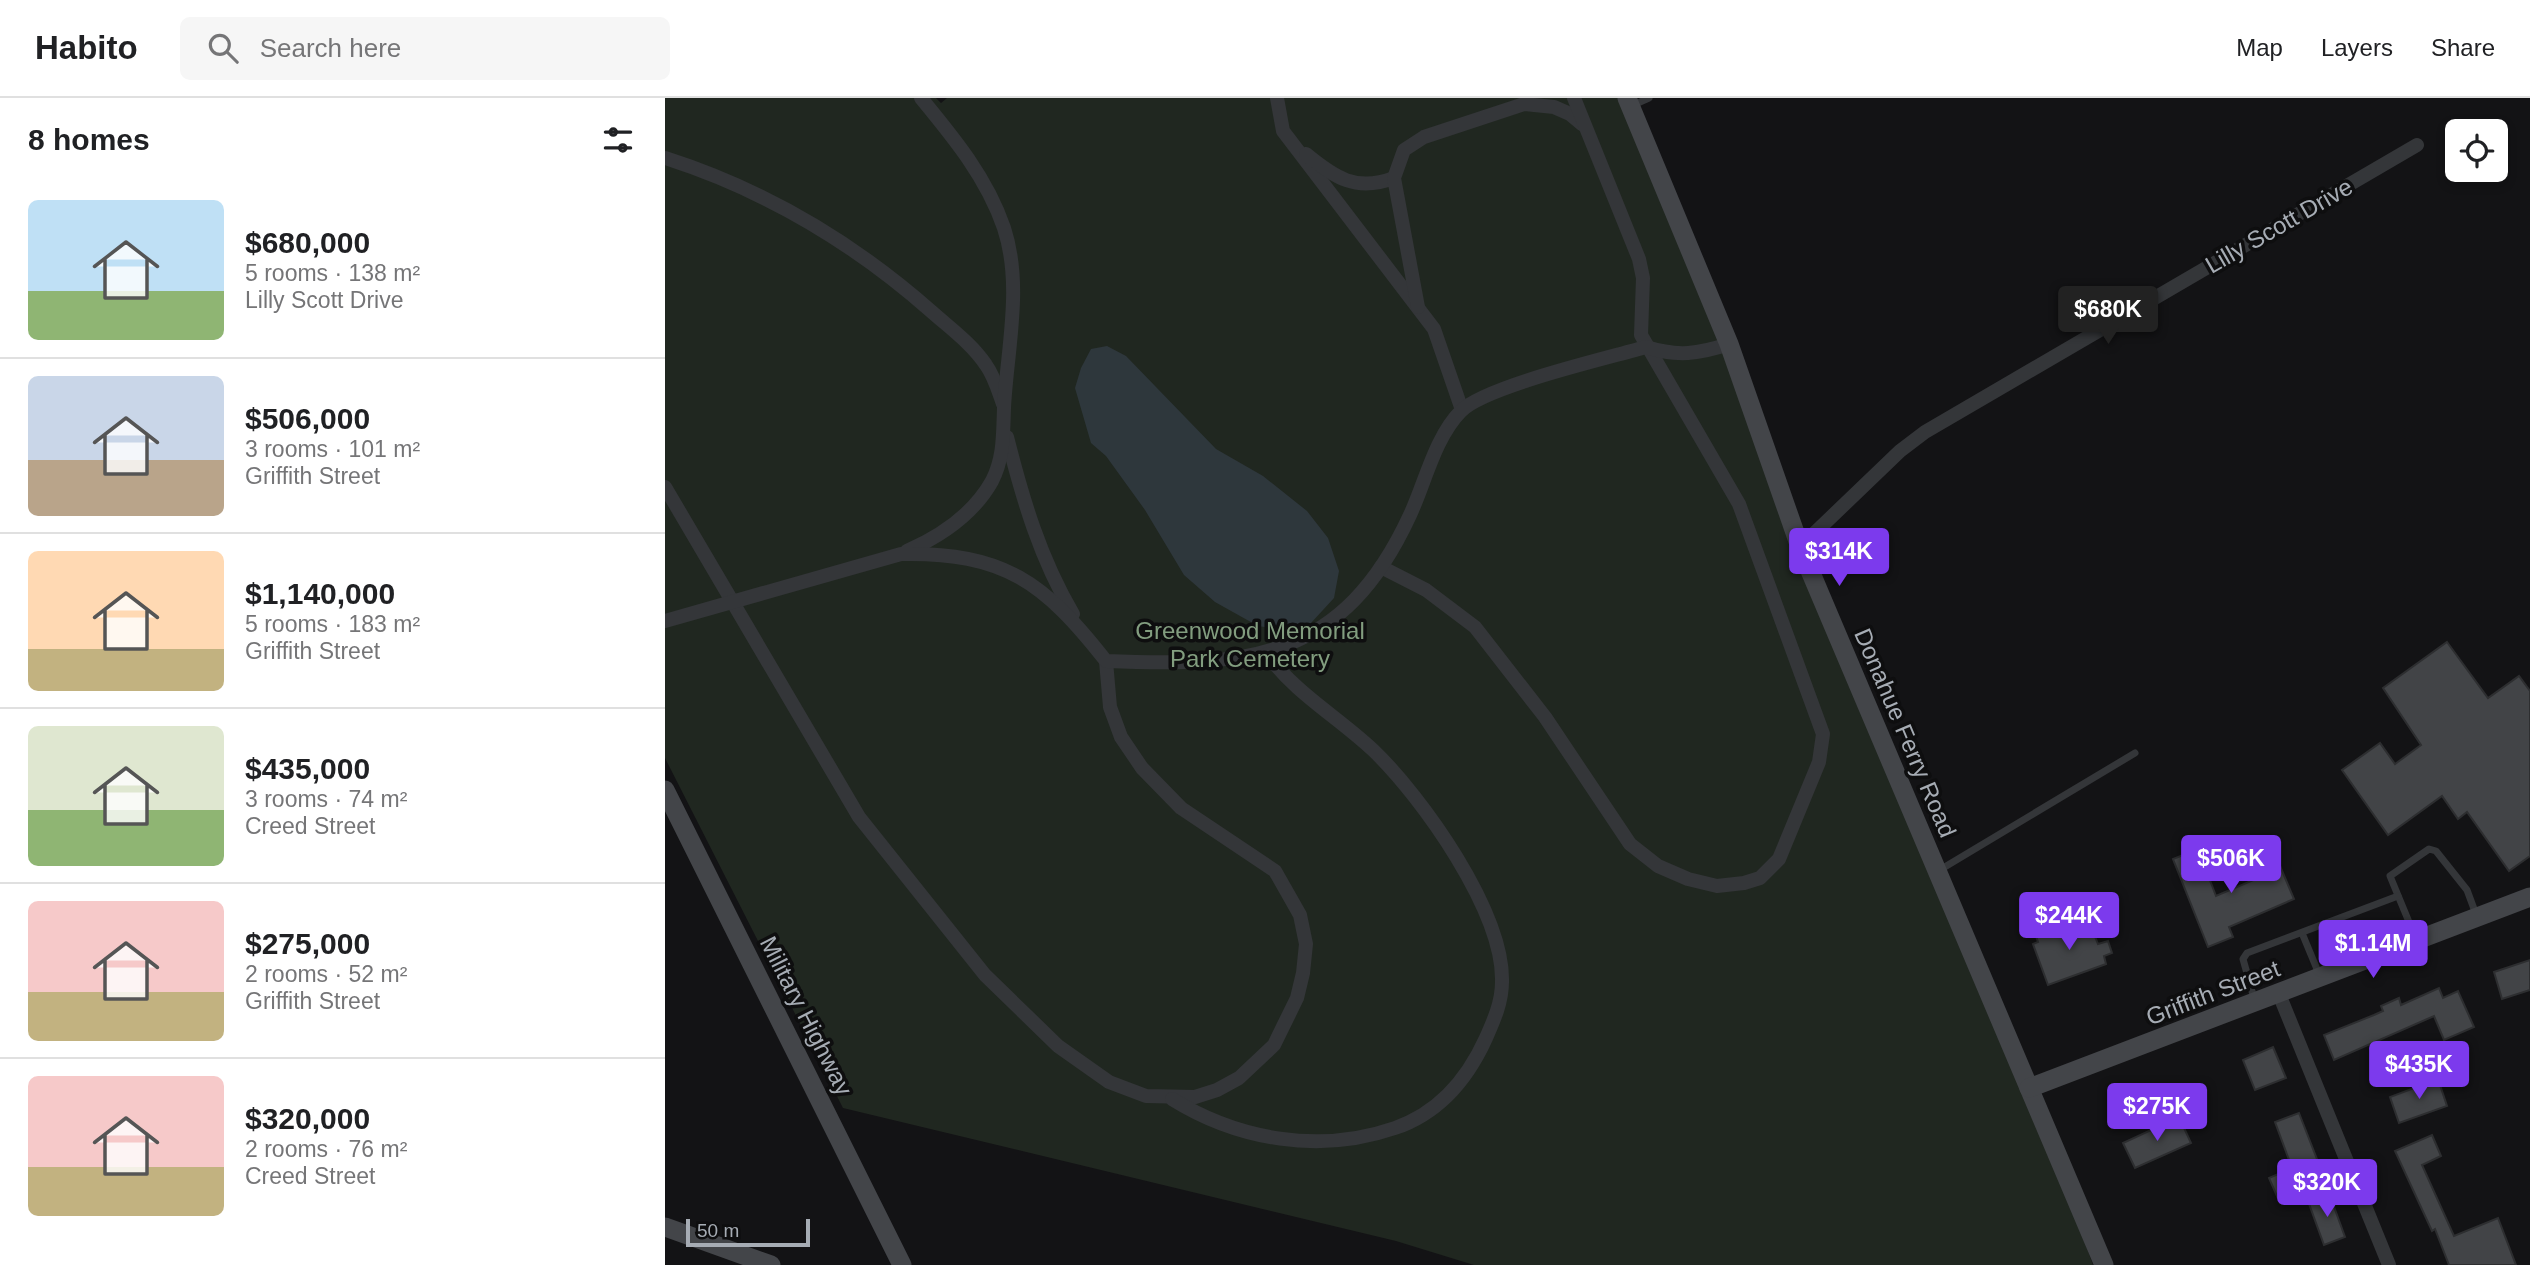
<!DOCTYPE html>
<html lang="en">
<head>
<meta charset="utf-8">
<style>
  :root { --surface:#fff; --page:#f6f6f6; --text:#202124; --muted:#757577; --line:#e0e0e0; --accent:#7c3aed }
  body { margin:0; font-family:Arial,sans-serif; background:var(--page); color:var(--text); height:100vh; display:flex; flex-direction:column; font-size:26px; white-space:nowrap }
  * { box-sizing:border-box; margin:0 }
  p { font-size:23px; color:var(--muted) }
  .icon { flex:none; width:38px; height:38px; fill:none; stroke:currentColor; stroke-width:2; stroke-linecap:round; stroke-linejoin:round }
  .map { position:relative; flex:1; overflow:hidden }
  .panel { display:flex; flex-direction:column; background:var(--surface); width:665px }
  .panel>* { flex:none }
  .tools { position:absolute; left:1780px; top:21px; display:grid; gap:14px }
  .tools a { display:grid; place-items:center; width:63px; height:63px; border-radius:10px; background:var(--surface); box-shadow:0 4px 10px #0003; font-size:35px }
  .scale { position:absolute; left:21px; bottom:18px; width:124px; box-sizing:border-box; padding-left:7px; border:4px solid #a6acb4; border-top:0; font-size:19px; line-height:24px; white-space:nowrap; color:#a6acb4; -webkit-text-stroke:5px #0e0e0f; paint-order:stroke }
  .price { position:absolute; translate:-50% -60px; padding:0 16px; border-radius:7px; background:var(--accent); color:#fff; font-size:23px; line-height:46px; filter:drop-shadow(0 2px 4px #0008) }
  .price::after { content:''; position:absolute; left:50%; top:42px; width:21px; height:16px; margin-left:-10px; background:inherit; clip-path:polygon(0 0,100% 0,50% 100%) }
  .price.on { background:#222; color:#fff }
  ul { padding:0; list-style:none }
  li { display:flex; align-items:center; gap:21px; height:175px; padding:0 28px }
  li+li { border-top:2px solid var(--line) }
  li span { display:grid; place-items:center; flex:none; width:196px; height:140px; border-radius:10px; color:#555 }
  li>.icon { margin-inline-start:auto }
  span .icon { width:84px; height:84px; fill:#fffc; stroke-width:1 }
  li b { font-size:30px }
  h2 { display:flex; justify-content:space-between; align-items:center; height:84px; padding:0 28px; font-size:30px }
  header { display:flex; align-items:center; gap:42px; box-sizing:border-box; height:98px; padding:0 35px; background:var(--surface); border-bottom:2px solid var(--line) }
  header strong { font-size:33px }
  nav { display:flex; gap:38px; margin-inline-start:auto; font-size:24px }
  .search { width:490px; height:63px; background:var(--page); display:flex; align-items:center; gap:18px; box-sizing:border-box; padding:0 24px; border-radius:10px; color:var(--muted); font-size:26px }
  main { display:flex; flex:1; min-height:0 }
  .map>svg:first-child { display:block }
</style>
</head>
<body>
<header>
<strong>Habito</strong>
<div class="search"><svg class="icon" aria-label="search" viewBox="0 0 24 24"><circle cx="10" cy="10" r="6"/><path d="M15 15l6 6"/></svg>Search here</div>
<nav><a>Map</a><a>Layers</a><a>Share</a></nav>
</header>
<main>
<section class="panel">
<h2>8 homes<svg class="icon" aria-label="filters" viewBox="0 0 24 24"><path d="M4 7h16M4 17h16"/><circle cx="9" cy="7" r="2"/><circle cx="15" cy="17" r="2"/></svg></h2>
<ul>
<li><span style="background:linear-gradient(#bfe0f5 65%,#8fb573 0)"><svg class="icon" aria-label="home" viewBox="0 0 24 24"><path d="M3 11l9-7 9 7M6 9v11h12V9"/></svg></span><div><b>$680,000</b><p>5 rooms · 138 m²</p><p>Lilly Scott Drive</p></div></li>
<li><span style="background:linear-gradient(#c9d6e8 60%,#b9a48a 0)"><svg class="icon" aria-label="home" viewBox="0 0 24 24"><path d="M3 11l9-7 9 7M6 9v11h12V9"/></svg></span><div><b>$506,000</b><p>3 rooms · 101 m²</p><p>Griffith Street</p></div></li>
<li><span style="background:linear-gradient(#ffd9b3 70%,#c2b280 0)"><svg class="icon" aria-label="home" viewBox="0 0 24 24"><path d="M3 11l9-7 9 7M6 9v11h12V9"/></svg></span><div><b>$1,140,000</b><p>5 rooms · 183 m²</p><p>Griffith Street</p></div></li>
<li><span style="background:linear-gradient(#dfe7d0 60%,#8fb573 0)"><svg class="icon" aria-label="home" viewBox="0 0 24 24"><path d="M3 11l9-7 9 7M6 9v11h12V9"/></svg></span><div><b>$435,000</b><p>3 rooms · 74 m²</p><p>Creed Street</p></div></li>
<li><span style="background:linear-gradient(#f6c9c9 65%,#c2b280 0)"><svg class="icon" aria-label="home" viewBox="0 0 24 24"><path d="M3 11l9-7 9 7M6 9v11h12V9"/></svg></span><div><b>$275,000</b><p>2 rooms · 52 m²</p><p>Griffith Street</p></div></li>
<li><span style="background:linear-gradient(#f6c9c9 65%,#c2b280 0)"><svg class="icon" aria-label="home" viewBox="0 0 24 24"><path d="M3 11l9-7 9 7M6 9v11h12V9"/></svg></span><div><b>$320,000</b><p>2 rooms · 76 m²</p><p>Creed Street</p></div></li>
</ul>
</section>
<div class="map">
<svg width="1865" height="1167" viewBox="0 0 1865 1167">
  <rect width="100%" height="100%" fill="#131315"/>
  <path fill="#202720" d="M0,0H271L276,5L282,0H957L1364,990L1428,1167H809L731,1143L178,1010L0,660Z"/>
  <path fill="#2e373c" d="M442,248L461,258L551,351L598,378L642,413L663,440L674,473L669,500L646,525L624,533L593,528L550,504L519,477L480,412L441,358L426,345L410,290L416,270L426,251Z"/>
  <g fill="#424447" stroke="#2d2e30" stroke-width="2">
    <path d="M1782,544L1823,600L1854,578L1865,593V758L1844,773L1802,714L1793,721L1777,698L1723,737L1677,672L1715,645L1730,666L1756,647L1718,590Z"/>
    <path d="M1607,749L1629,801L1564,829L1568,839L1543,849L1508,761L1533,751L1551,798L1598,778L1589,757Z"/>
    <path d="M1391,824L1395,837L1425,826L1433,846L1443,843L1447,855L1439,858L1441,866L1383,887L1368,846L1373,844L1369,832Z"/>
    <path d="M1865,862V892L1837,901L1829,874Z"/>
    <path d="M1774,890L1778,900L1793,893L1809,929L1779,942L1769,918L1669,962L1659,937L1709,917L1718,913L1716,908L1734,900L1736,907Z"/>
    <path d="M1608,949L1621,980L1590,992L1578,962Z"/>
    <path d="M1773,981L1782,1008L1734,1025L1725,999Z"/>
    <path d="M1634,1015L1655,1069L1631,1078L1638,1094L1615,1105L1604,1080L1627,1070L1610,1024Z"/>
    <path d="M1514,1019L1526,1045L1470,1070L1458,1045Z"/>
    <path d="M1767,1037L1776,1058L1757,1067L1789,1138L1833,1120L1851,1167H1784L1770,1131L1767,1133L1730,1053Z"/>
    <path d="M1664,1095L1680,1139L1659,1147L1643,1103Z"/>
  </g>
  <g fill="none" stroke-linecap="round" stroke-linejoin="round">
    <g stroke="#343639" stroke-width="7">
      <path d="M966,8L984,0"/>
      <path d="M1273,773L1470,655"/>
      <path d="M1674,821L1690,863"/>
      <path d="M1637,835L1654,876"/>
      <path d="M1751,841L1725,778L1764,751L1771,753L1802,792L1812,819"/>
      <path d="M1590,904L1578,861L1582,855L1733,798"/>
    </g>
    <g stroke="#343639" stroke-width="14">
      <path d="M612,0L618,33L769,231L797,312"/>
      <path d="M641,56C670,80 691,94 729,80"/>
      <path d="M0,60C100,92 189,145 267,214C285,230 307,246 321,267C329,278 333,292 338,306"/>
      <path d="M753,209L729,80L739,52L759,39L859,6L889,9L905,16L917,26"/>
      <path d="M342,339C358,402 375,460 408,516"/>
      <path d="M0,389L194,719L320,877L393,948L444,984L481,998L530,999L552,992L574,980L609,947L632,900L638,875L641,846L635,817L610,773L516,710L477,670L456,639L445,609L441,563"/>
      <path d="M1135,449L1235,353L1260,334L1752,47"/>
      <path d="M242,453C276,438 308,417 327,383C339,360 338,336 339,310C342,251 358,188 339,130C322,80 289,40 256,0"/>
      <path d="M716,469L761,492L810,529L880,619L965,746L993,768L1023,781L1052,788L1079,785L1095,780L1114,761L1154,664L1158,636L1074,406L976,237L978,180L974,161L909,0"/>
      <path d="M0,523L236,456C339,454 379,484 441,563C585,569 678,562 745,417C760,385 770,339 796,313C821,288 943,260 981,249C1013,259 1033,256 1064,246"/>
      <path d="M1614,896L1724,1167"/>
      <path d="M507,1001C573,1042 655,1056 730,1030C774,1015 802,982 821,940C829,922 837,904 837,884C839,814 757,699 708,652C673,619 630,595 602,556"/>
    </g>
    <g stroke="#434549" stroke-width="19">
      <path d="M962,0L1064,246L1135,449L1439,1167"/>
      <path d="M0,692L237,1167"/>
      <path d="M1364,990L1865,799"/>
      <path d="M0,1129L106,1167"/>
    </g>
  </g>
  <g text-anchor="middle" stroke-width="7" stroke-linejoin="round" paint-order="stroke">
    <g font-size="24" fill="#a6acb4" stroke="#0e0e0f">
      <text transform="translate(1614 128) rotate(-30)" y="8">Lilly Scott Drive</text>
      <text transform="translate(1240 635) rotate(67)" y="8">Donahue Ferry Road</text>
      <text transform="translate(1548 895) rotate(-21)" y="8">Griffith Street</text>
      <text transform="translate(141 918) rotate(63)" y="8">Military Highway</text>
    </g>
    <g font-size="24" fill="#829d7f" stroke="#0e0e0f">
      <text x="585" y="541">Greenwood Memorial<tspan x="585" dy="28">Park Cemetery</tspan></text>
    </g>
  </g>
</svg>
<div class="tools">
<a><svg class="icon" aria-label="locate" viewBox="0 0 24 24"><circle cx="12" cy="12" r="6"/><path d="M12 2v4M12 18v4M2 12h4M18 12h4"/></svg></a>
</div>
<div class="scale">50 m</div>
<b class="price on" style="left:1443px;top:248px">$680K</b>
<b class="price" style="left:1174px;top:490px">$314K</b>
<b class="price" style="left:1566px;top:797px">$506K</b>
<b class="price" style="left:1404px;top:854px">$244K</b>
<b class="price" style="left:1708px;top:882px">$1.14M</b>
<b class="price" style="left:1754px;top:1003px">$435K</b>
<b class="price" style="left:1492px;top:1045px">$275K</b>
<b class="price" style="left:1662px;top:1121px">$320K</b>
</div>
</main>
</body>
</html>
